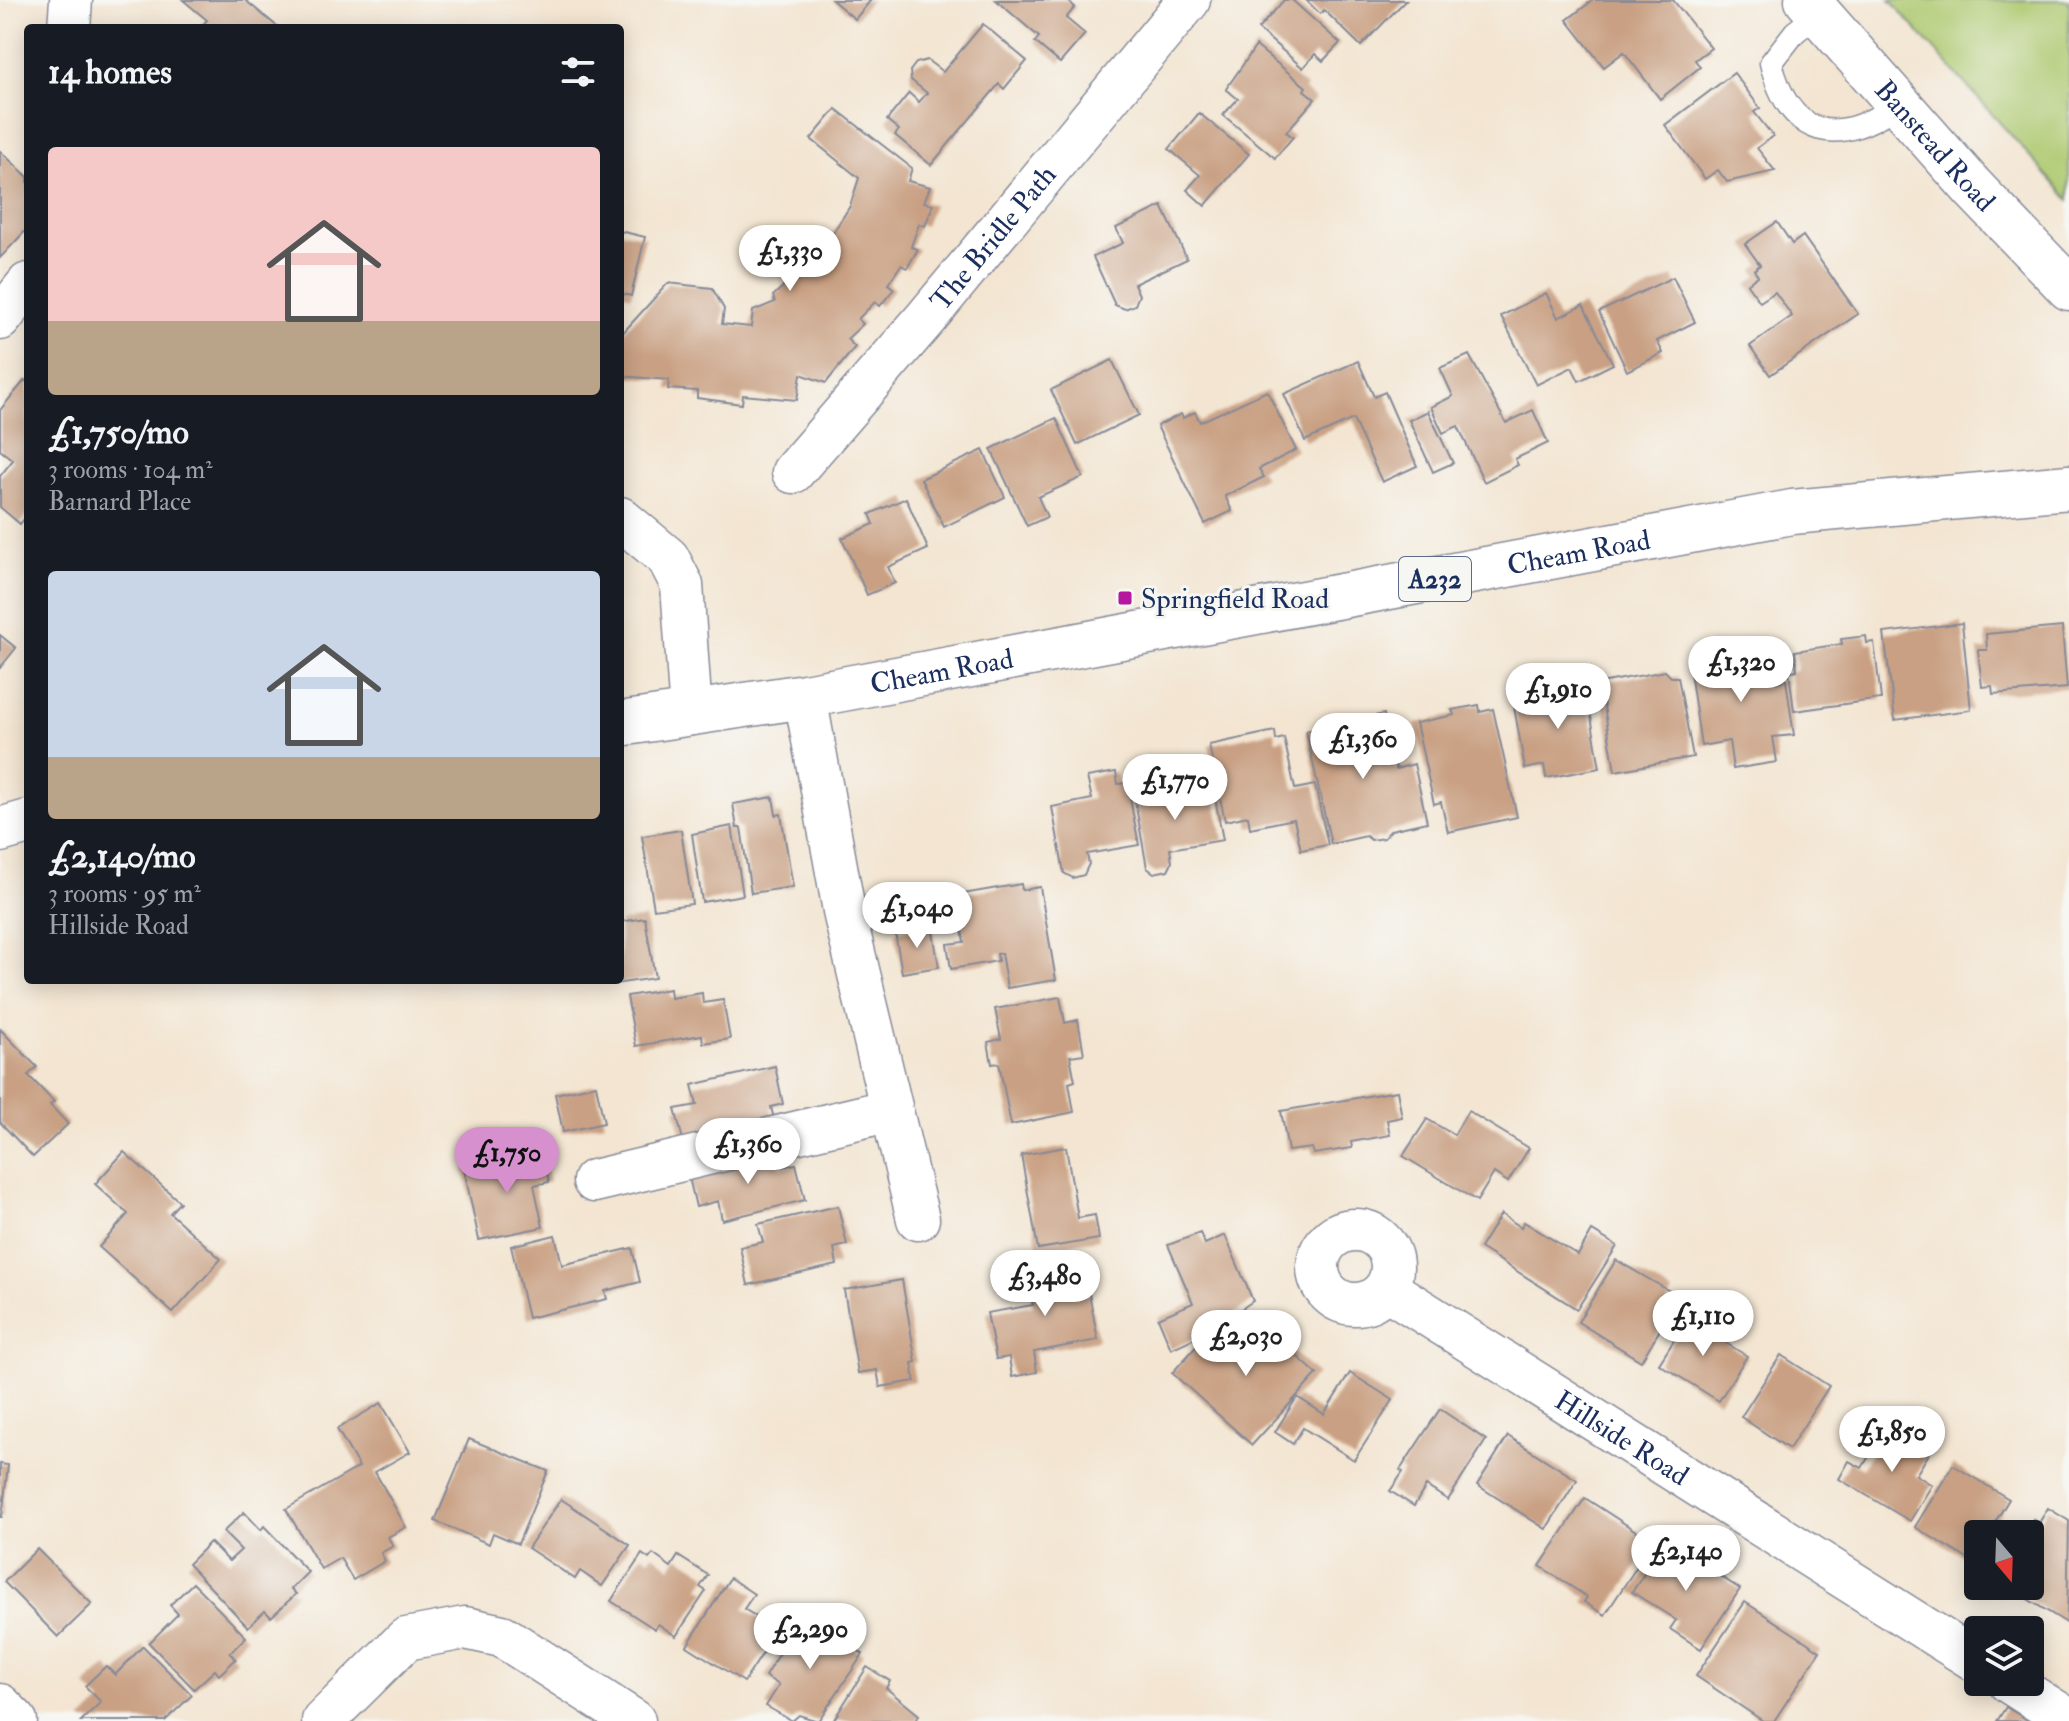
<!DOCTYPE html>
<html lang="en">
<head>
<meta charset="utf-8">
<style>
  :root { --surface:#171b24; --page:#242831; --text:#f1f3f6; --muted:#9ea1a6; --accent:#d690ce }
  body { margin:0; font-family:"IM FELL Double Pica",serif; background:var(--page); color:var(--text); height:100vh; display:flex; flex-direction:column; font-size:30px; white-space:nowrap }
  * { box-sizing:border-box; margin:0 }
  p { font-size:26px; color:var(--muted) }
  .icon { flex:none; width:44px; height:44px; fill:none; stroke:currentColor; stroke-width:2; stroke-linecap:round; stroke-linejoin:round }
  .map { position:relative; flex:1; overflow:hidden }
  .drawer { position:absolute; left:24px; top:24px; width:600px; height:960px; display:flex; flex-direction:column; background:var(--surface); border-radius:8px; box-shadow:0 4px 20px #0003 }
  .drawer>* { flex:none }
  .needle { width:52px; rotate:161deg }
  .fabs { position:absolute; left:1964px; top:1520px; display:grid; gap:16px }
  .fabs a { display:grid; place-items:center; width:80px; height:80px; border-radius:8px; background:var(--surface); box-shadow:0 4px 20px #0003; font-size:40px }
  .price { position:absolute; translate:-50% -68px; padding:0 18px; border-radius:28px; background:#fff; color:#222; font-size:26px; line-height:52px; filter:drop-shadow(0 2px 4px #0008) }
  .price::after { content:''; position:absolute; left:50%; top:48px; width:24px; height:18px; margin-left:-12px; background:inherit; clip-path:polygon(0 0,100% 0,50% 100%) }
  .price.on { background:var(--accent); color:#111 }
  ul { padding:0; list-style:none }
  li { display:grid; align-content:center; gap:16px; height:424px; padding:0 24px }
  li span { display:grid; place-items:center; height:248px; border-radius:8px; color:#555 }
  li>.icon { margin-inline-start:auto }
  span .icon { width:144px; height:144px; fill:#fffc; stroke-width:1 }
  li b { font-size:34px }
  h2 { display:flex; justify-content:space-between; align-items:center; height:96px; padding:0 24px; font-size:34px }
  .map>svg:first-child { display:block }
</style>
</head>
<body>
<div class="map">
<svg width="2069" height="1721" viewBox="0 0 2069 1721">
  <rect width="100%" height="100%" fill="#f6f6f2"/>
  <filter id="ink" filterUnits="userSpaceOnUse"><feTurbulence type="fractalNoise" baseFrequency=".0125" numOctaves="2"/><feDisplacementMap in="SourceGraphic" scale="16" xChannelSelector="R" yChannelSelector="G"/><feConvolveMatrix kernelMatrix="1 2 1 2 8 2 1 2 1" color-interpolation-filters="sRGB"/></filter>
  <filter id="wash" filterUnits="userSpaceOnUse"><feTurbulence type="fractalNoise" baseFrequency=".006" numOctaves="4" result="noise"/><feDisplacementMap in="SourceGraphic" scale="32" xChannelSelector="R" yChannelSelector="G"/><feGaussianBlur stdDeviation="1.8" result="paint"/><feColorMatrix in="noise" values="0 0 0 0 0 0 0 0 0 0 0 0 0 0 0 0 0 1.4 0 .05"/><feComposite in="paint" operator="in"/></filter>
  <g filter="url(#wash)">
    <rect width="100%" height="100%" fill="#f3e5d1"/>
    <path fill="#adc970" stroke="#647c67" stroke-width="2" d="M1890,0H2069V200Z"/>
    <g id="blocks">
      <g fill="#c9a083">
        <path d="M183,0H245L279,28H200L207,20Z"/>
        <path d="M832,0H871L855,19Z"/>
        <path d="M996,0H1067L1075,7L1066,18L1085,34L1060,63L1035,42L1039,37Z"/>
        <path d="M1284,0H1292L1340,43L1323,61L1315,54L1303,68L1258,29Z"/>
        <path d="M1306,0H1406L1361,46L1324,10L1320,14Z"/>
        <path d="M1593,0H1673L1711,48L1695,60L1700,67L1660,99L1624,52L1604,67L1567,20Z"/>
        <path d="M983,24L1027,61L1004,89L999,84L931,165L895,135L899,130L887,120L909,93L919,102L927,93L911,80L910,71L916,63L927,60L943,72Z"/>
        <path d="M1256,46L1306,87L1304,90L1315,99L1286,132L1293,137L1275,158L1223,115L1238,99L1226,89Z"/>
        <path d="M1734,73L1760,108L1754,112L1773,136L1757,148L1775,171L1727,182L1718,170L1705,179L1665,125Z"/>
        <path d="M836,109L912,168L908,181L930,187L924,202L933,205L925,226L919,224L911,247L918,249L907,268L901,265L888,284L894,289L880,306L875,302L858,319L863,324L847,339L855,347L826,383L801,374L797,400L743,395L742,404L697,398V391L668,389L669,380L620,376V336L668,283L712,288L724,309L722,324L751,327L753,311L775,302L773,296L822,250L850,206L859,178L811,139Z"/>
        <path d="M1199,113L1249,154L1205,206L1187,190L1200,175L1169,149Z"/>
        <path d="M0,151L28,177V228L0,258Z"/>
        <path d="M1162,206L1187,259L1134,284L1139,295L1135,305L1125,309L1115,305L1093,257L1123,243L1116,228Z"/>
        <path d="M1777,222L1792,244L1803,236L1858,314L1770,375L1750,346L1792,316L1775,292L1760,302L1747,284L1758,276L1754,270L1760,265L1745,244Z"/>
        <path d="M620,231L645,237L631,296L620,293Z"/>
        <path d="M1673,277L1695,322L1657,341L1663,353L1627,371L1599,312Z"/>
        <path d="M1546,293L1558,318L1583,305L1613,364L1579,381L1572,367L1536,385L1501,316Z"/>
        <path d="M1469,355L1506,423L1533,410L1548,443L1515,459L1518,465L1484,482L1458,426L1443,433L1431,407L1453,396L1440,368Z"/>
        <path d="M1112,360L1139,415L1077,445L1051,390Z"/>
        <path d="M1358,361L1374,397L1385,392L1417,466L1382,482L1353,419L1305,441L1284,394Z"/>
        <path d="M25,380L28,383V514L20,524L0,507V476L13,460L0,450V410Z"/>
        <path d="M1267,391L1296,450L1259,469L1264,477L1225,496L1232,511L1205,524L1157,426L1181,414L1183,418L1195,412L1200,422Z"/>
        <path d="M1428,411L1453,463L1433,472L1409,420Z"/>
        <path d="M1056,418L1083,477L1038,497L1047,517L1027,526L991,449Z"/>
        <path d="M983,450L1005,497L944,527L921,479Z"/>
        <path d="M906,498L928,549L888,567L895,583L867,595L842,538L874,524L870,514Z"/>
        <path d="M1962,623L1971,710L1895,720L1884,633Z"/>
        <path d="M2062,627L2067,688L1993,694L1992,686L1982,687L1978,650H1987L1986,634Z"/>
        <path d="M0,635L16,648L0,668Z"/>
        <path d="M1866,636L1867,643L1874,642L1881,699L1794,711L1789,672L1797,670L1795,651L1842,644L1841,639Z"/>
        <path d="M1771,646L1776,682L1786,680L1794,735L1773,737L1777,762L1733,769L1729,741L1701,746L1688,658Z"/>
        <path d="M1665,671L1671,677H1678L1693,757L1615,771L1600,683Z"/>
        <path d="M1585,682L1600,768L1546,778L1544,765L1525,769L1513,701L1553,694L1552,688Z"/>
        <path d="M1479,705L1480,712L1493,709L1517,817L1448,832L1441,802L1434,804L1416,723L1454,715L1452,710Z"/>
        <path d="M1384,714L1396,769L1414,764L1427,822L1391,830L1384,838L1371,840L1366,836L1331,844L1306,731Z"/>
        <path d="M1275,731L1276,740L1284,738L1295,789L1315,785L1328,845L1301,850L1294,819L1250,828L1248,816L1225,821L1209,745Z"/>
        <path d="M1116,772L1118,784L1127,783L1139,845L1087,854L1089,864L1084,875L1073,878L1064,873L1052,807L1092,799L1087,777Z"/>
        <path d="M1173,782L1175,795L1213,788L1223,840L1170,849L1172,862L1168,870L1154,873L1147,868L1133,790Z"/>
        <path d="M773,797L776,815L781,814L793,887L751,893L741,828H737L733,804Z"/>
        <path d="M732,826L743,895L702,902L692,834Z"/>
        <path d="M681,830L692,904L654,909L642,836Z"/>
        <path d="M1021,884L1022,890L1040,887L1056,980L1007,988L1001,953L997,954L998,961L951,969L947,944L964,942L957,895Z"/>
        <path d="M645,918L655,978L615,984L614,980H620V922Z"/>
        <path d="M932,926L939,967L902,973L895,932Z"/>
        <path d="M670,989L671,998L702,993L703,1003L723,1000L730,1039L703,1043L702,1035L636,1046L627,996Z"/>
        <path d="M1060,997L1065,1023L1078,1020L1084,1054L1070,1056L1075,1081L1069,1083L1074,1112L1011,1125L999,1063L992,1064L988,1042L1001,1039L995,1009Z"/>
        <path d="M0,1029L37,1067L28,1075L54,1102L50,1105L68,1124L33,1157L0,1122Z"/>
        <path d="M775,1066L783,1104L771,1107L775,1123L684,1144L675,1109L697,1105L692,1085Z"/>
        <path d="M596,1085L604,1123L563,1132L555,1094Z"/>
        <path d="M1397,1091L1402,1117L1387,1120L1390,1135L1351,1142L1352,1148L1314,1154L1312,1148L1288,1151L1281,1111Z"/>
        <path d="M1468,1111L1529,1148L1508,1182L1494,1173L1477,1201L1403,1156L1427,1119L1454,1135Z"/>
        <path d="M1066,1147L1078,1218L1095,1215L1099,1239L1038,1249L1021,1155Z"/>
        <path d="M542,1151L549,1182L534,1185L543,1227L479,1240L464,1169Z"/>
        <path d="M777,1151L781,1167L796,1164L805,1200L722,1220L718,1201L696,1207L688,1173Z"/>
        <path d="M124,1152L180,1202L170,1213L221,1259L173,1313L99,1247L128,1214L95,1184Z"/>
        <path d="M838,1206L847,1245L834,1248L837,1265L748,1285L740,1247L763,1242L758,1224Z"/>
        <path d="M1501,1214L1521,1227L1524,1222L1578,1255L1592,1231L1617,1246L1577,1309L1480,1248Z"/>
        <path d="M1200,1233L1205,1244L1225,1235L1253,1301L1206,1333L1171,1349L1158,1318L1193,1303L1168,1245Z"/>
        <path d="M555,1235L562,1265L632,1248L640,1282L605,1291L607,1299L528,1318L511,1246Z"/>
        <path d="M1616,1260L1673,1293L1666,1305L1673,1308L1641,1361L1578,1322Z"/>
        <path d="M1083,1262L1098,1340L1034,1352L1037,1372L1012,1377L1009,1357L996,1359L987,1313L1033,1305L1026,1273Z"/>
        <path d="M902,1280L916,1362L912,1363L915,1381L880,1387L877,1370L858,1373L844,1290Z"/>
        <path d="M1692,1312L1718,1327L1713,1335L1747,1356L1719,1401L1659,1364Z"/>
        <path d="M1257,1320L1317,1374L1252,1445L1172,1373L1202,1340L1208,1346L1226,1325L1240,1338Z"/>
        <path d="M1781,1355L1829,1386L1789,1449L1741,1417Z"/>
        <path d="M1350,1373L1393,1400L1354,1460L1303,1428L1293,1444L1275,1432L1297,1397L1324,1414Z"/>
        <path d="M381,1403L410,1452L375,1472L406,1527L388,1537L393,1546L381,1553L385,1561L353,1580L340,1558L321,1569L286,1509L359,1467L337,1429Z"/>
        <path d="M1440,1409L1486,1440L1448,1500L1426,1486L1414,1506L1390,1491L1403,1472L1400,1470Z"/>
        <path d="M1887,1426L1930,1452L1916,1475L1932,1485L1910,1521L1839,1479L1849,1461L1862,1468Z"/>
        <path d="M1508,1436L1577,1480L1546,1529L1477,1485Z"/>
        <path d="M469,1439L548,1471L518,1544L493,1533L489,1544L435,1521Z"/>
        <path d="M0,1464L8,1465L2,1517H0Z"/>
        <path d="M1953,1465L2009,1499L1988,1534H1978V1550L1971,1561L1915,1527Z"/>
        <path d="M1585,1498L1653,1542L1605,1615L1584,1602L1587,1597L1540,1566Z"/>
        <path d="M561,1499L630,1545L602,1586L580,1571L575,1579L528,1548Z"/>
        <path d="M2048,1508L2069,1521L2067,1623L2006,1586H2030V1534H2023L2033,1519L2039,1523Z"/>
        <path d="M244,1512L261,1530L264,1526L308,1572L291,1589L296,1594L271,1617L265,1611L248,1627L188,1564L210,1542L229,1561L241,1550L223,1532Z"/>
        <path d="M1666,1541L1740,1589L1701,1649L1670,1629L1676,1620L1632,1592Z"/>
        <path d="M37,1549L92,1604L58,1637L4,1582Z"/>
        <path d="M642,1554L649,1559L653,1554L671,1567L678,1556L708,1575L700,1587L706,1591L676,1636L658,1624L655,1629L611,1601Z"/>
        <path d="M730,1578L754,1594L744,1609L778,1630L744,1682L687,1646Z"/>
        <path d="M193,1583L246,1637L230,1653L236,1659L219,1675L215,1670L194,1689L149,1643L178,1614L170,1605Z"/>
        <path d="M1745,1602L1820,1651L1774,1721H1763L1696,1676Z"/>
        <path d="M802,1615L863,1654L818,1721L799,1715L792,1721L766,1706L779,1685L765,1676Z"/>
        <path d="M143,1646L192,1695L165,1721H81L101,1702L85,1686L106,1666L115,1675Z"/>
        <path d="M867,1667L890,1681L886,1688L919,1715L916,1721H833Z"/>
        <path d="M2006,1707L2029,1721H1997Z"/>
      </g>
    </g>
  </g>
  <g filter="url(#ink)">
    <use href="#blocks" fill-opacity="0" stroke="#878a98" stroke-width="2"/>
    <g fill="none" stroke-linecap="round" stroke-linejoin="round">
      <g stroke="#878a98" stroke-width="25">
        <path id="lane" d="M1818,14L1795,32L1771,63C1790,139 1837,148 1898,104"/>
      </g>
      <g stroke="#878a98" stroke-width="45">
        <g id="street">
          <path d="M69,28L71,0"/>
          <path d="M0,319L28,284"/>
          <path id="s1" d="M793,472L926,318L1189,0"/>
          <path d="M620,518L668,558L682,585L691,714"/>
          <path d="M805,696L845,916L918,1219"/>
          <path d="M594,1181L891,1110"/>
          <circle cx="1355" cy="1267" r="37"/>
          <path id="s2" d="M1387,1289L1978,1662"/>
          <path d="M2009,1682L2069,1720"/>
          <path d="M0,1705L16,1721"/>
          <path d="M323,1721L406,1639L465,1628L502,1636L634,1721"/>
        </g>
      </g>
      <g stroke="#878a98" stroke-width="47">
        <g id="secondary">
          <path id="s3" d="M1807,0L1973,188L2069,288"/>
        </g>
      </g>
      <g stroke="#878a98" stroke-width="47">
        <g id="highway">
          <path id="s4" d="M620,724L805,696L1792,512L2069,487"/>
          <path d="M0,830L28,822"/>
        </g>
      </g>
      <use href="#lane" stroke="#fff" stroke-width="22"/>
      <use href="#street" stroke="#fff" stroke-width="42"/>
      <use href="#secondary" stroke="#fff" stroke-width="44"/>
      <use href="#highway" stroke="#fff" stroke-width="44"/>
    </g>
  </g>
  <rect fill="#b5179e" stroke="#f6f6f2" stroke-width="3" x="1117" y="590" width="16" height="16" rx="4"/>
  <g text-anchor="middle" stroke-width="6" stroke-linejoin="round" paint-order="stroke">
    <rect fill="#f6f6f2" stroke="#5d6b8a" stroke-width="2" x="1399" y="557" width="72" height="44" rx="6"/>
    <g font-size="26" font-weight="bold" fill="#1b2f5e">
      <text x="1435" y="588">A232</text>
    </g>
    <g font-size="28" fill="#1b2f5e" stroke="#f6f6f2">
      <text dy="10" stroke="none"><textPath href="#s3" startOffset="194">Banstead Road</textPath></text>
      <text dy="10" stroke="none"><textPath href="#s1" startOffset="308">The Bridle Path</textPath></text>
      <text dy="10" stroke="none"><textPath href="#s4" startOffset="974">Cheam Road</textPath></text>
      <text dy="10" stroke="none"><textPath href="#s4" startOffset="326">Cheam Road</textPath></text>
      <text dy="10" stroke="none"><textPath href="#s2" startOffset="278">Hillside Road</textPath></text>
    </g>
    <g font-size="28" fill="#1b2f5e" stroke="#f6f6f2" text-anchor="start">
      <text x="1141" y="608">Springfield Road</text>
    </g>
  </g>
</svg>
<div class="fabs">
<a><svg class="needle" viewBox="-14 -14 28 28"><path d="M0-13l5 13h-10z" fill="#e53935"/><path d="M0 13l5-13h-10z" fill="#9ea1a6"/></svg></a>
<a><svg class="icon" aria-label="layers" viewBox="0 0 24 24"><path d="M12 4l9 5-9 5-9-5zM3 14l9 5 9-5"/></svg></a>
</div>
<b class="price" style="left:790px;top:293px">£1,330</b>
<b class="price" style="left:1741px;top:704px">£1,320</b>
<b class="price" style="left:1558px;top:731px">£1,910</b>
<b class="price" style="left:1363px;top:781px">£1,360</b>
<b class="price" style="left:1175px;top:822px">£1,770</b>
<b class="price" style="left:917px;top:950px">£1,040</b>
<b class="price" style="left:748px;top:1186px">£1,360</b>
<b class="price on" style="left:507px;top:1195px">£1,750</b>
<b class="price" style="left:1045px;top:1318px">£3,480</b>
<b class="price" style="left:1703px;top:1358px">£1,110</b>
<b class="price" style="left:1246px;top:1378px">£2,030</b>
<b class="price" style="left:1892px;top:1474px">£1,850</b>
<b class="price" style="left:1686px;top:1593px">£2,140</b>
<b class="price" style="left:810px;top:1671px">£2,290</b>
<section class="drawer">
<h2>14 homes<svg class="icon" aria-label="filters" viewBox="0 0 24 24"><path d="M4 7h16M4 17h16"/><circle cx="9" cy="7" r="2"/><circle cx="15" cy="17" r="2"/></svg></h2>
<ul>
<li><span style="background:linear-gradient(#f6c9c9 70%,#b9a48a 0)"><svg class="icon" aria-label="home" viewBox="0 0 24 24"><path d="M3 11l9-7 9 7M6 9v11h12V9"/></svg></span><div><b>£1,750/mo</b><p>3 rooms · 104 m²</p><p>Barnard Place</p></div></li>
<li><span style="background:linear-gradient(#c9d6e8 75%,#b9a48a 0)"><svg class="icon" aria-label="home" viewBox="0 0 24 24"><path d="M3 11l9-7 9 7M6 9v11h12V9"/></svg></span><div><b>£2,140/mo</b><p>3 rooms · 95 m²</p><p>Hillside Road</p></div></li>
</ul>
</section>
</div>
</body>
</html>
